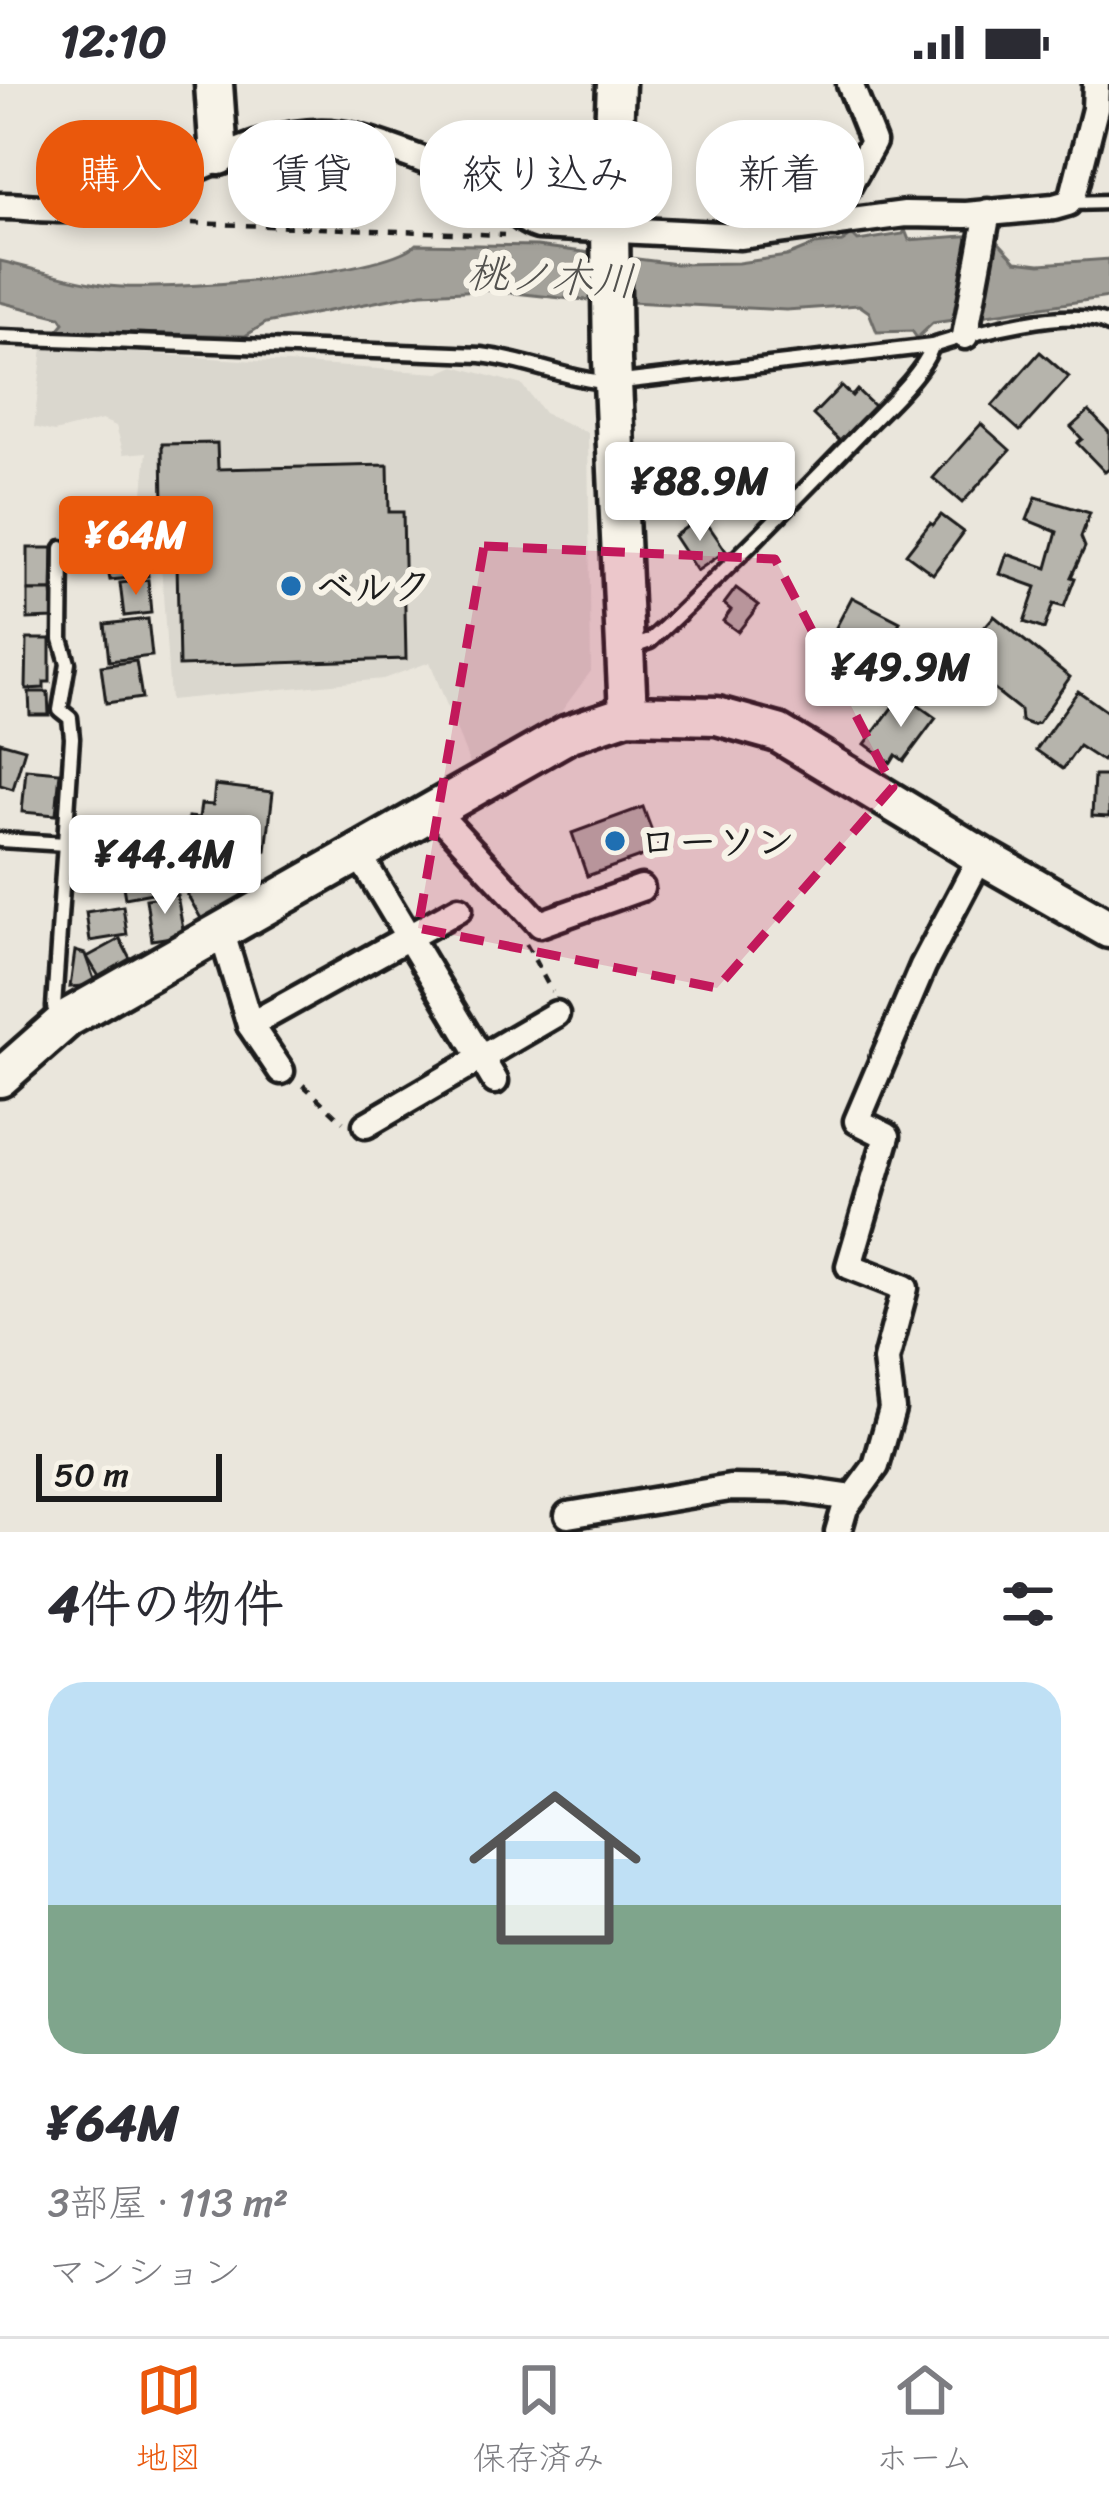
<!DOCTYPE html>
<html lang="ja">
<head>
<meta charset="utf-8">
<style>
  :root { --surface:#fff; --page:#f2f2f3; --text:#2b2b33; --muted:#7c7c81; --line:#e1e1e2; --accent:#ea580c }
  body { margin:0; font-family:Sriracha,"Klee One",sans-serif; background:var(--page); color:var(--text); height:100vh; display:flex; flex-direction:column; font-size:45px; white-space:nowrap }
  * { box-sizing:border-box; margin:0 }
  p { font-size:39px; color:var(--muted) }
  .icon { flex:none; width:66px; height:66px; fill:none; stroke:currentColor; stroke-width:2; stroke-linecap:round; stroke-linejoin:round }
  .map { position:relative; height:1448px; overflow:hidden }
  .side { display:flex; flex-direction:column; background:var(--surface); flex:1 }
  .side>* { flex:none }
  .hud { position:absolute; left:36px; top:36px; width:1038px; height:108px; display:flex; gap:24px }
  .scale { position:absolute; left:36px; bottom:30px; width:186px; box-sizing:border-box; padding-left:12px; border:6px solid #1c1c1c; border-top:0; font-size:33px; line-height:42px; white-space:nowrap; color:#1c1c1c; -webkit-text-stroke:9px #f7f3e8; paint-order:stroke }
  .price { position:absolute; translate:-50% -102px; padding:0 27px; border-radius:12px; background:#fff; color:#222; font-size:39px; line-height:78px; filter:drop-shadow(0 3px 6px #0008) }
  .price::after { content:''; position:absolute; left:50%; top:72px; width:36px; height:27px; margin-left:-18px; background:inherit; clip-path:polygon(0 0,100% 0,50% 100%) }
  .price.selected { background:var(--accent); color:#fff }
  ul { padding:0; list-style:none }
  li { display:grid; align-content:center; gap:24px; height:636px; padding:0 48px }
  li+li { border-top:3px solid var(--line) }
  li span { display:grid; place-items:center; height:372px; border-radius:36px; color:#555 }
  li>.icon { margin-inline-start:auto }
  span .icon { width:216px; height:216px; fill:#fffc; stroke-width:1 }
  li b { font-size:51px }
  h2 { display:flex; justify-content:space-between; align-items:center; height:144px; padding:0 48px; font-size:51px }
  .tag { padding:0 42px; border-radius:48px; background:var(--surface); box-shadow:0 6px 18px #0003; font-size:42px; line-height:108px }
  .tag.selected { background:var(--accent); color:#fff }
  .status { display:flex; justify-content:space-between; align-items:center; height:84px; padding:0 60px; background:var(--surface); direction:ltr }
  .status svg { height:33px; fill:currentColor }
  .dock { display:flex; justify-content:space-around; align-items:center; height:168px; border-top:3px solid var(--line); background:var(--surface); font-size:33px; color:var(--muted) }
  .dock a { display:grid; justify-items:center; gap:6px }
  .dock .selected { color:var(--accent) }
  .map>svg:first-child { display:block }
</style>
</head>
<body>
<div class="status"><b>12:10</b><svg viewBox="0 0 49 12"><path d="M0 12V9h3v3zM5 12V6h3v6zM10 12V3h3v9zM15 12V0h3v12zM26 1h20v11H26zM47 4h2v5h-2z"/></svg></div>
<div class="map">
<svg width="1109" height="1448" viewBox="0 0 1109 1448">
  <rect width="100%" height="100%" fill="#eae6dc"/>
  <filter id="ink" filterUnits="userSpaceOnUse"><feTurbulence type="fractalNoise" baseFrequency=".00833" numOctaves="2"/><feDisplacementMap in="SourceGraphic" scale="24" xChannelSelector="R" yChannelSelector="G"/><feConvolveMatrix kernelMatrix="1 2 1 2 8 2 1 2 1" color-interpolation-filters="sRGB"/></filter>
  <g filter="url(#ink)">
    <path fill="#dad7ce" d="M43,263L439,289L455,282L522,301L544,329L588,349L591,587L555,636L473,688L430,578L383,595L170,616L159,449H139L147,368L124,370L116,342L102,336L54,348L34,343Z"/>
    <path fill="#a3a19a" stroke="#6d6c68" stroke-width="3" d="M905,146L909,156L991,150L1016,177L1040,180L1109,175V213L933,239L917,254L912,247L877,248L869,228L859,221L786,226L571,215L485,206L422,209L266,239L245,252L57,247L64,239L60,233L0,218V177C35,185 72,197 108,202C159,208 382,192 416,160L537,162L676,180L738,179L787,172L814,161L842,158L852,151L858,157L903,150Z"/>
    <g fill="#b6b4ac" stroke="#1c1c1c" stroke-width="3">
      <path d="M1040,268L1069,293L1020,347L992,322Z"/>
      <path d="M841,302L852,312L857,306L875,323L841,358L813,331Z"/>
      <path d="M1089,327L1109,348V385L1105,388L1077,359L1082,355L1071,343Z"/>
      <path d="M981,340L1010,366L962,419L933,394Z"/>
      <path d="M217,359L218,385L388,381L389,428H403L406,575L179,582L176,425L163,426L162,360Z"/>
      <path d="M772,387L782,396L780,407L785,412L767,430L749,411Z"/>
      <path d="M1036,413L1090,429L1081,453L1085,463L1071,493L1075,494L1064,523L1053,520L1044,545L1024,538L1036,503L1000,490L1007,470L1047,484L1057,448L1027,436Z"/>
      <path d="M941,431L964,448L933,490L906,470L930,439L933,441Z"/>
      <path d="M702,432L726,467L697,487L674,452Z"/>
      <path d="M144,453L148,492L110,496L108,486H103L100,458Z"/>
      <path d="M28,464H53L52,507H28Z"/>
      <path d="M148,496L151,529L124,532L120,499Z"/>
      <path d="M736,504L759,521L738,548L723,537L731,526L724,520Z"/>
      <path d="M28,507H52L54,534L28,535Z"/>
      <path d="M852,513L900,538L862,610L814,585Z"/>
      <path d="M994,532L1070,593L1038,639L1032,641L1021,637L1020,626L973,589H963L957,582L959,573Z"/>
      <path d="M148,535L152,572L109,577L105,540Z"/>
      <path d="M27,555H50V598H44V604L26,605Z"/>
      <path d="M136,577L142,614L106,619L101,582Z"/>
      <path d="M1078,607L1109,629V666L1102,677L1079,662L1063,685L1036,666Z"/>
      <path d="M29,608H48L49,631H30Z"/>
      <path d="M902,610L936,634L904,677L896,671L891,679L865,660Z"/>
      <path d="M0,658L25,665L13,705L0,701Z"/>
      <path d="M26,685L60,688L56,731L22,728Z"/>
      <path d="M1094,692H1109V733L1092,732Z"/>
      <path d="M215,701L273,708L266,767L185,757L188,733L199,734L201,720L213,721Z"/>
      <path d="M643,723L659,766L587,792L572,749Z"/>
      <path d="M82,755L119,757L118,787L81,786Z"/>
      <path d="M144,764L152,809L125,814L117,768Z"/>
      <path d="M231,775L251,810L203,838L183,803Z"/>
      <path d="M177,811L184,851L152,856L146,815Z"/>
      <path d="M123,822L127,851L90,857L86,828Z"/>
      <path d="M120,855L133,880L103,899L87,873Z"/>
      <path d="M75,867L85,870L96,901L70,903Z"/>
    </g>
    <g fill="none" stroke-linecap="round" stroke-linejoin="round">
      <g stroke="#1c1c1c" stroke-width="21">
        <g id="lane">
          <path d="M1070,119L1109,118"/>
          <path d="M0,253L481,271C527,276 568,296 613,299L932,262C970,250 1075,220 1109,241"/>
          <path d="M62,464L61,555L68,579L60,626L70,634L72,654L54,923L67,933"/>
          <path d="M630,564L650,557C723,490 793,418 862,347C882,326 924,289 932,262"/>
          <path d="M0,756L66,760"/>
        </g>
      </g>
      <g stroke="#1c1c1c" stroke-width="33">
        <g id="street">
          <path d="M0,122C29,122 64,128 92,123C172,109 255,39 339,50C367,53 461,89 486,104C505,115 518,137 538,142L740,152L905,130L966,131L1054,123L1068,119L1073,112L1095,25L1096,0"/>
          <path d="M835,140L834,127L873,58L850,0"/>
          <path d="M965,252L988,128"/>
          <path d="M434,726L540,840L641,804"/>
          <path d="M358,769L495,997"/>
          <path d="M221,846L250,941L281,987"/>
          <path d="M250,941L459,825"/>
          <path d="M366,1041L556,930"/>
          <path d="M568,1431L730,1404L790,1405L852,1414"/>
          <path d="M838,1448L845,1424L876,1382L892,1325L886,1276L905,1204L849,1182L887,1052L857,1037L923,882L981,772"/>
        </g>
      </g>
      <g stroke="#1c1c1c" stroke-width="45">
        <g id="secondary">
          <path d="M214,0L219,72"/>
          <path d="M616,0L610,145L612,276L628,630"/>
          <path d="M0,994L68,934L568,650L628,630L717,632L778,649L981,772L1109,845"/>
        </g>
      </g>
      <g stroke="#1c1c1c" stroke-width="4.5" stroke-dasharray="9 9" stroke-linecap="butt">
        <path d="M138,137L504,151"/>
        <path d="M526,860L552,908"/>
        <path d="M303,1001L343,1038"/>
      </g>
      <use href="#lane" stroke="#f7f3e8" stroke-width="12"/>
      <use href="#street" stroke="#f7f3e8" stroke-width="24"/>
      <use href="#secondary" stroke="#f7f3e8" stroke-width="36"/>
    </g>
  </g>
  <path fill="#c2185b" fill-opacity="0.2" stroke="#c2185b" stroke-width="9" stroke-dasharray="24 15" stroke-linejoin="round" d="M484,462L775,475L893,703L717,904L418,844Z"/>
  <g fill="#1f6fb2" stroke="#f7f3e8" stroke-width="4.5">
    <circle cx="291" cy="502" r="12"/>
    <circle cx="615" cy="757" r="12"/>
  </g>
  <g text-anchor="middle" stroke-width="12" stroke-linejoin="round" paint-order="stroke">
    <g font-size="39" font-weight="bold" fill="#1c1c1c" stroke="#f7f3e8" text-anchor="start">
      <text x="315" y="516">ベルク</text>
      <text x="639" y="771">ローソン</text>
    </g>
    <g font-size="42" font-style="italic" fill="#52514e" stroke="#f7f3e8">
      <text transform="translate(551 192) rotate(3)" y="15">桃ノ木川</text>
    </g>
  </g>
</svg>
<div class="scale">50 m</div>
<b class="price" style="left:700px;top:460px">¥88.9M</b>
<b class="price selected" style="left:136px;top:514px">¥64M</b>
<b class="price" style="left:901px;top:646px">¥49.9M</b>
<b class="price" style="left:165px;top:833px">¥44.4M</b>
<div class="hud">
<a class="tag selected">購入</a>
<a class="tag">賃貸</a>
<a class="tag">絞り込み</a>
<a class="tag">新着</a>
</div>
</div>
<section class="side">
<h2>4件の物件<svg class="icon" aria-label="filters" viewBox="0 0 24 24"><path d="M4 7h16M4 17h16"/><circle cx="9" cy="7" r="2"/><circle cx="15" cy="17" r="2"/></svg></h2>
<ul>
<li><span style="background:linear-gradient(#bfe0f5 60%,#7fa58c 0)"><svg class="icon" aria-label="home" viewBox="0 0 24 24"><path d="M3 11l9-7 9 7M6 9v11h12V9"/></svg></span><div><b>¥64M</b><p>3部屋 · 113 m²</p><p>マンション</p></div></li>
</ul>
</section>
<nav class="dock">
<a class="selected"><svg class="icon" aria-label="map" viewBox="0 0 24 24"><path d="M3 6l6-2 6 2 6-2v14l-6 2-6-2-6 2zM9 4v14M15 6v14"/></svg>地図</a>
<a><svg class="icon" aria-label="saved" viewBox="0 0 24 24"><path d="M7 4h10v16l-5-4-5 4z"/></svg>保存済み</a>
<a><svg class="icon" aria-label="home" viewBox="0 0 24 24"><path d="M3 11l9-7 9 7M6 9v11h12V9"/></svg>ホーム</a>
</nav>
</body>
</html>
